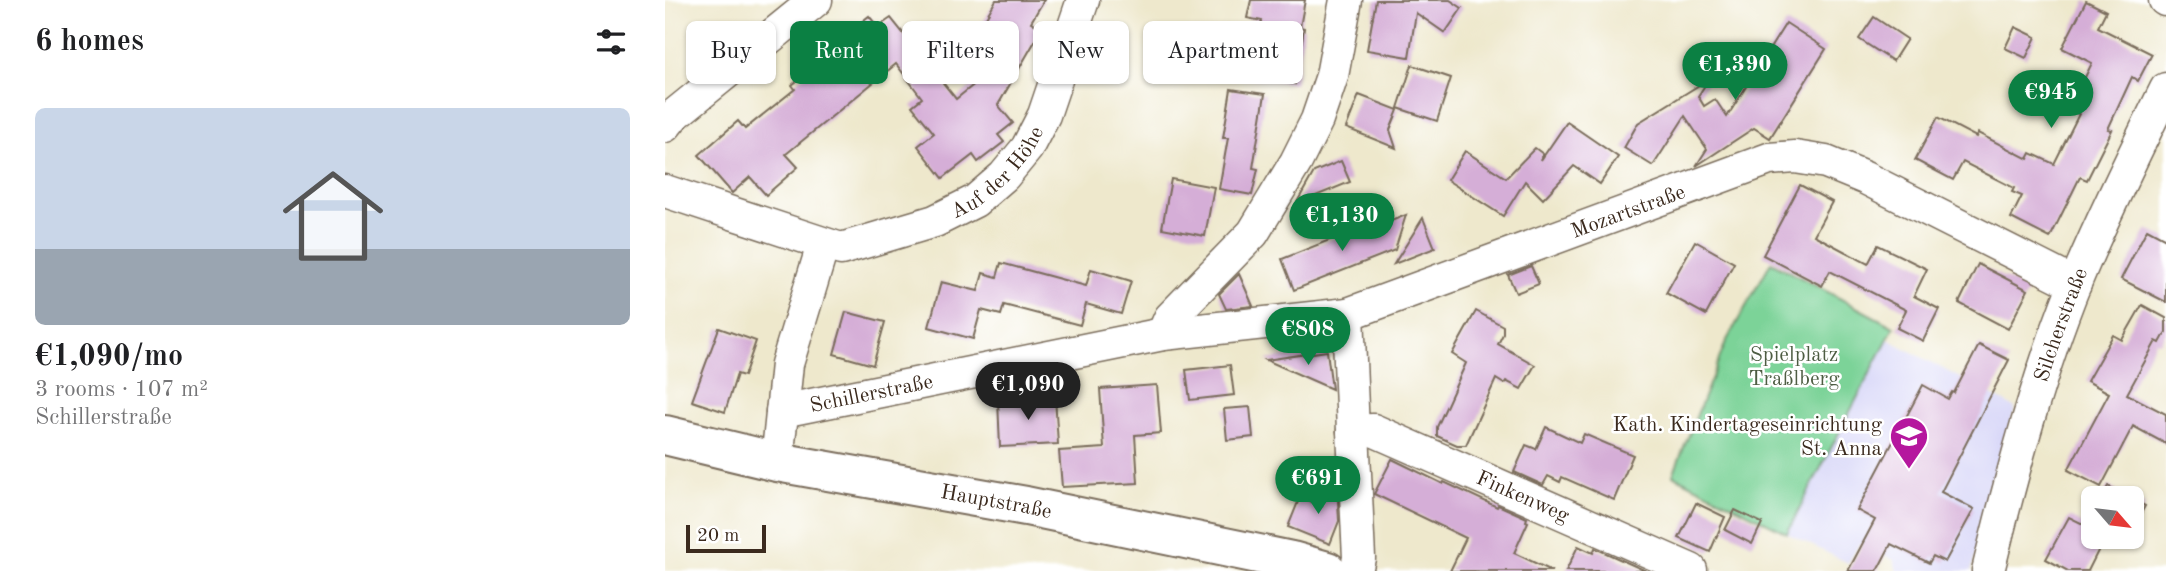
<!DOCTYPE html>
<html lang="en">
<head>
<meta charset="utf-8">
<style>
  :root { --surface:#fff; --page:#f6f6f6; --text:#202124; --muted:#757577; --line:#e0e0e0; --accent:#0b8043 }
  body { margin:0; font-family:"Old Standard TT",serif; background:var(--page); color:var(--text); height:100vh; display:flex; flex-direction:column; font-size:26px; white-space:nowrap }
  * { box-sizing:border-box; margin:0 }
  p { font-size:23px; color:var(--muted) }
  .icon { flex:none; width:38px; height:38px; fill:none; stroke:currentColor; stroke-width:2; stroke-linecap:round; stroke-linejoin:round }
  .map { position:relative; flex:1; overflow:hidden }
  .drawer { display:flex; flex-direction:column; background:var(--surface); width:665px }
  .drawer>* { flex:none }
  .top-card { position:absolute; left:21px; top:21px; width:665px; height:63px; display:flex; gap:14px }
  .needle { width:46px; rotate:118deg }
  .buttons { position:absolute; left:1416px; top:486px; display:grid; gap:14px }
  .buttons a { display:grid; place-items:center; width:63px; height:63px; border-radius:10px; background:var(--surface); box-shadow:0 2px 5px #0004; font-size:35px }
  .scale { position:absolute; left:21px; bottom:18px; width:80px; box-sizing:border-box; padding-left:7px; border:4px solid #3b2a1e; border-top:0; font-size:19px; line-height:24px; white-space:nowrap; color:#3b2a1e; -webkit-text-stroke:5px #fff; paint-order:stroke }
  .price { position:absolute; translate:-50% -60px; padding:0 16px; border-radius:24px; background:var(--accent); color:#fff; font-size:23px; line-height:46px; filter:drop-shadow(0 2px 4px #0008) }
  .price::after { content:''; position:absolute; left:50%; top:42px; width:21px; height:16px; margin-left:-10px; background:inherit; clip-path:polygon(0 0,100% 0,50% 100%) }
  .price.on { background:#222; color:#fff }
  ul { padding:0; list-style:none }
  li { display:grid; align-content:center; gap:14px; height:371px; padding:0 35px }
  li+li { border-top:2px solid var(--line) }
  li span { display:grid; place-items:center; height:217px; border-radius:10px; color:#555 }
  li>.icon { margin-inline-start:auto }
  span .icon { width:126px; height:126px; fill:#fffc; stroke-width:1 }
  li b { font-size:30px }
  h2 { display:flex; justify-content:space-between; align-items:center; height:84px; padding:0 35px; font-size:30px }
  .chip { padding:0 24px; border-radius:10px; background:var(--surface); box-shadow:0 2px 5px #0004; font-size:24px; line-height:63px }
  .chip.on { background:var(--accent); color:#fff }
  main { display:flex; flex:1; min-height:0 }
  .map>svg:first-child { display:block }
</style>
</head>
<body>
<main>
<section class="drawer">
<h2>6 homes<svg class="icon" aria-label="filters" viewBox="0 0 24 24"><path d="M4 7h16M4 17h16"/><circle cx="9" cy="7" r="2"/><circle cx="15" cy="17" r="2"/></svg></h2>
<ul>
<li><span style="background:linear-gradient(#c9d6e8 65%,#9aa5b1 0)"><svg class="icon" aria-label="home" viewBox="0 0 24 24"><path d="M3 11l9-7 9 7M6 9v11h12V9"/></svg></span><div><b>€1,090/mo</b><p>3 rooms · 107 m²</p><p>Schillerstraße</p></div></li>
</ul>
</section>
<div class="map">
<svg width="1501" height="571" viewBox="0 0 1501 571">
  <rect width="100%" height="100%" fill="#fff"/>
  <filter id="ink" filterUnits="userSpaceOnUse"><feTurbulence type="fractalNoise" baseFrequency=".0143" numOctaves="2"/><feDisplacementMap in="SourceGraphic" scale="14" xChannelSelector="R" yChannelSelector="G"/><feConvolveMatrix kernelMatrix="1 2 1 2 8 2 1 2 1" color-interpolation-filters="sRGB"/></filter>
  <filter id="wash" filterUnits="userSpaceOnUse"><feTurbulence type="fractalNoise" baseFrequency=".00686" numOctaves="4" result="noise"/><feDisplacementMap in="SourceGraphic" scale="28" xChannelSelector="R" yChannelSelector="G"/><feGaussianBlur stdDeviation="1.57" result="paint"/><feColorMatrix in="noise" values="0 0 0 0 0 0 0 0 0 0 0 0 0 0 0 0 0 1.4 0 .05"/><feComposite in="paint" operator="in"/></filter>
  <g filter="url(#wash)">
    <rect width="100%" height="100%" fill="#eee8cc"/>
    <path fill="#d8d7f8" d="M1223,339L1350,408L1306,571H1232L1229,560L1195,543L1183,563L1122,533Z"/>
    <path fill="#7bd398" stroke="#5b7e5b" stroke-width="2" d="M1106,262L1229,327L1122,533L1008,475L1061,342Z"/>
    <g id="blocks">
      <g fill="#d5aed7">
        <path d="M331,0H379L366,22L377,29L333,105L348,123L333,135L339,142L313,162L308,155L278,178L253,146L269,133L247,106L257,98L231,64L121,154L133,167L101,195L85,177L67,193L34,155L73,121L80,129L130,89L127,85L165,55L161,50L204,16L213,27L226,18L291,99L332,66L316,57L319,51L306,43Z"/>
        <path d="M586,0H640L635,27L639,28L630,84L589,78L597,21L582,18Z"/>
        <path d="M711,0H785L797,8L780,33L751,13L744,57L702,50Z"/>
        <path d="M1421,1L1441,11L1433,27L1487,54L1473,81L1467,77L1443,129L1447,130L1422,180L1415,177L1385,238L1346,218L1357,196L1347,192L1349,188L1298,162L1288,180L1250,160L1273,117L1311,137L1313,133L1363,159L1366,153L1389,164L1414,114L1404,110L1427,63L1397,48Z"/>
        <path d="M1209,17L1242,39L1228,61L1194,39Z"/>
        <path d="M1121,23L1161,49L1105,138L1089,128L1031,166L1042,149L1020,116L988,166L959,148L973,123L1044,79L1033,96L1039,106L1050,99L1062,117Z"/>
        <path d="M1350,27L1371,37L1361,58L1340,48Z"/>
        <path d="M747,65L786,78L772,121L733,108Z"/>
        <path d="M566,89L600,94L588,168L593,169L587,195L554,189L563,138H558Z"/>
        <path d="M694,95L733,110L725,130L731,148L681,128Z"/>
        <path d="M902,122L953,157L935,184L909,166L878,199L860,181L838,216L782,180L800,151L841,178L870,148L878,154L876,160Z"/>
        <path d="M676,161L685,182L631,204L649,172Z"/>
        <path d="M506,179L549,187L540,236L497,228Z"/>
        <path d="M1135,185L1167,202L1149,235L1203,264L1213,245L1262,269L1249,296L1274,309L1258,341L1232,328L1241,310L1165,271L1157,286L1098,255Z"/>
        <path d="M741,215L730,250L629,290L617,259L692,229L694,234Z"/>
        <path d="M758,218L770,248L729,264Z"/>
        <path d="M1482,229L1501,239V302L1456,279Z"/>
        <path d="M1030,241L1069,263L1041,315L1001,293Z"/>
        <path d="M336,263L421,286L426,269L466,281L456,314L421,304L415,325L339,305L336,315L316,310L308,339L264,327L276,282L313,291L318,273L332,277Z"/>
        <path d="M1313,264L1363,290L1343,329L1294,303Z"/>
        <path d="M866,266L874,284L851,293L843,275Z"/>
        <path d="M574,274L588,306L561,309L554,294Z"/>
        <path d="M1477,305L1501,318V332L1495,343L1491,341L1462,394L1501,414V444L1468,426L1436,487L1403,470L1444,393L1422,381L1448,335L1457,340Z"/>
        <path d="M811,311L838,326V334L833,344L870,365L856,389L841,381L839,384L831,379L801,445H792L772,436V427L801,363L787,354Z"/>
        <path d="M181,312L220,322L208,365L169,354Z"/>
        <path d="M54,328L91,341L79,376L72,374L60,412L27,401Z"/>
        <path d="M1314,345L1344,360L1276,492L1309,509L1280,562L1268,556L1264,563L1226,544L1212,571H1183L1210,520L1192,510L1258,385L1283,399L1287,392L1289,393Z"/>
        <path d="M662,351L667,389L601,360Z"/>
        <path d="M565,365L569,395L525,400L521,370Z"/>
        <path d="M492,385L496,433L470,435L473,483L397,487L394,451L439,448L435,389Z"/>
        <path d="M390,397L393,444L335,447L333,400Z"/>
        <path d="M585,407L588,437L562,440L559,409Z"/>
        <path d="M881,427L915,443L919,434L968,455L949,500L897,477L895,482L883,476L878,485L849,472L861,445L871,449Z"/>
        <path d="M727,459L778,484L779,482L832,507L833,505L862,518L861,521L863,522L849,553L887,571H785L801,538L709,494Z"/>
        <path d="M672,484L674,521L665,544L623,527L635,497L657,506L654,488Z"/>
        <path d="M1443,486L1480,506L1467,530L1466,499H1436Z"/>
        <path d="M1031,503L1060,517L1045,552L1014,538Z"/>
        <path d="M1070,510L1097,523L1087,544L1060,530Z"/>
        <path d="M1428,514V537H1440L1423,571H1403L1381,559L1404,517L1422,526Z"/>
        <path d="M913,546L928,553L930,548L981,571H901Z"/>
      </g>
    </g>
  </g>
  <g filter="url(#ink)">
    <use href="#blocks" fill-opacity="0" stroke="#7a6c5b" stroke-width="2"/>
    <g fill="none" stroke-linecap="round" stroke-linejoin="round">
      <g stroke="#7a6c5b" stroke-width="35">
        <g id="street">
          <path d="M1500,0H1501"/>
          <path d="M0,126L8,116L151,0"/>
          <path id="s1" d="M0,191L176,249L270,221L310,201L339,176L362,148L379,115L418,0"/>
          <path id="s2" d="M683,314L688,431L708,430L1026,570"/>
          <path d="M498,334L505,318L588,233L631,162L652,120L667,76L681,0"/>
          <path id="s3" d="M117,411L498,334L683,314L1104,159L1130,157L1161,162L1200,178L1410,284"/>
          <path d="M688,431L694,558L691,571"/>
          <path d="M112,462L122,364L158,245"/>
          <path id="s4" d="M1323,571C1347,473 1373,375 1411,281C1438,216 1470,152 1501,89"/>
        </g>
      </g>
      <g stroke="#7a6c5b" stroke-width="42">
        <g id="secondary">
          <path id="s5" d="M0,435L112,462L361,506L627,561L662,571"/>
        </g>
      </g>
      <use href="#street" stroke="#fff" stroke-width="32"/>
      <use href="#secondary" stroke="#fff" stroke-width="38"/>
    </g>
  </g>
  <defs>
    <g id="school-pin" transform="scale(2.0125)"><path d="M0 17L-7.5 6A9.5 9.5 0 1 1 7.5 6Z" fill="#b5179e" stroke="#fff"/><path d="M0-5L7-2L0 1L-7-2ZM-4 1L0 2.5L4 1V4Q0 6-4 4Z" fill="#fff"/></g>
  </defs>
  <g fill-rule="evenodd">
    <use href="#school-pin" x="1244" y="436"/>
  </g>
  <g text-anchor="middle" stroke-width="5" stroke-linejoin="round" paint-order="stroke">
    <g font-size="21" fill="#3b2a1e" stroke="#fff">
      <text dy="7" stroke="none"><textPath href="#s1" startOffset="364">Auf der Höhe</textPath></text>
      <text dy="7" stroke="none"><textPath href="#s3" startOffset="873">Mozartstraße</textPath></text>
      <text dy="7" stroke="none"><textPath href="#s4" startOffset="257">Silcherstraße</textPath></text>
      <text dy="7" stroke="none"><textPath href="#s3" startOffset="91">Schillerstraße</textPath></text>
      <text dy="7" stroke="none"><textPath href="#s2" startOffset="301">Finkenweg</textPath></text>
      <text dy="7" stroke="none"><textPath href="#s5" startOffset="338">Hauptstraße</textPath></text>
    </g>
    <g font-size="21" fill="#4e5d43" stroke="#fff">
      <text x="1129" y="361">Spielplatz<tspan x="1129" dy="24">Traßlberg</tspan></text>
    </g>
    <g font-size="21" fill="#3b2a1e" stroke="#fff" text-anchor="end">
      <text x="1217" y="431">Kath. Kindertageseinrichtung<tspan x="1217" dy="24">St. Anna</tspan></text>
    </g>
  </g>
</svg>
<div class="buttons">
<a><svg class="needle" viewBox="-14 -14 28 28"><path d="M0-13l5 13h-10z" fill="#e53935"/><path d="M0 13l5-13h-10z" fill="#757577"/></svg></a>
</div>
<div class="scale">20 m</div>
<b class="price" style="left:1070px;top:102px">€1,390</b>
<b class="price" style="left:1386px;top:130px">€945</b>
<b class="price" style="left:677px;top:253px">€1,130</b>
<b class="price" style="left:643px;top:367px">€808</b>
<b class="price on" style="left:363px;top:422px">€1,090</b>
<b class="price" style="left:653px;top:516px">€691</b>
<div class="top-card">
<a class="chip">Buy</a>
<a class="chip on">Rent</a>
<a class="chip">Filters</a>
<a class="chip">New</a>
<a class="chip">Apartment</a>
</div>
</div>
</main>
</body>
</html>
